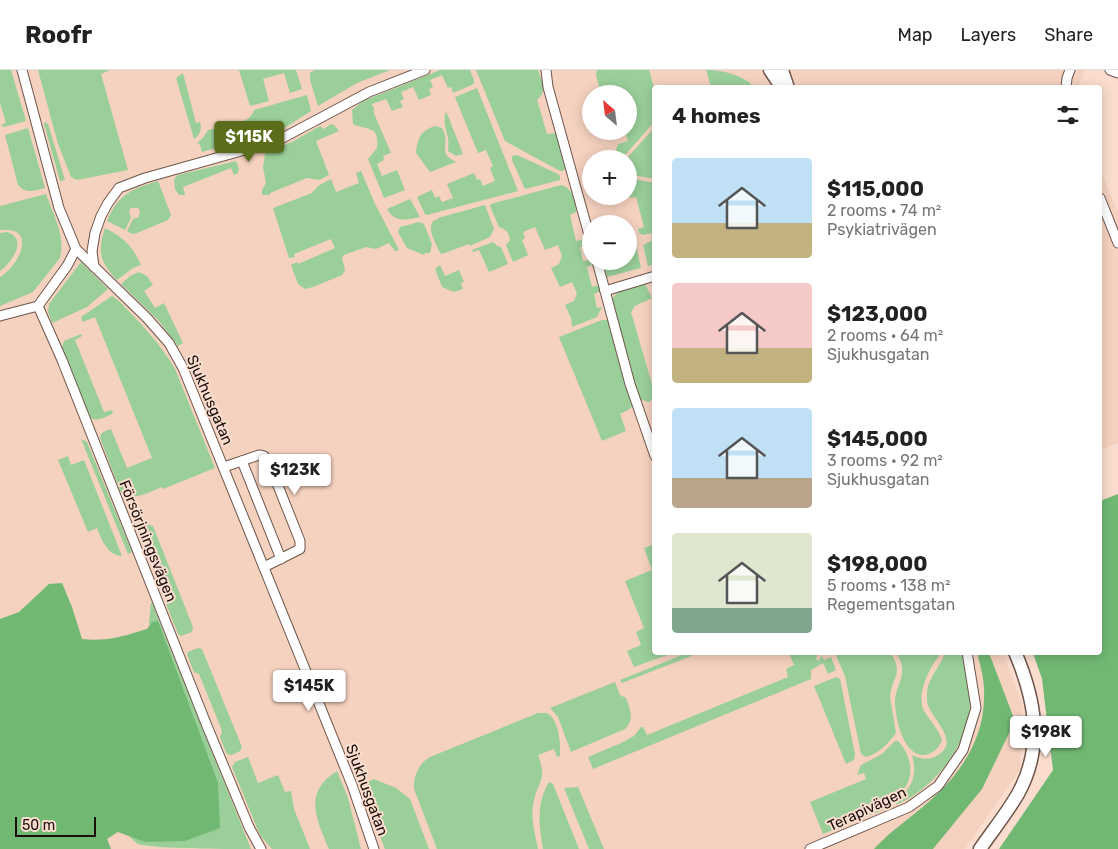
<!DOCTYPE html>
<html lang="en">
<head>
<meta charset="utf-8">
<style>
  :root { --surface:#fff; --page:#f2f2f2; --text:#222; --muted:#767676; --line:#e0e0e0; --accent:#5b6d1a }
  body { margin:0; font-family:Rubik,sans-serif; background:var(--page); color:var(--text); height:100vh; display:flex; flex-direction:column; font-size:19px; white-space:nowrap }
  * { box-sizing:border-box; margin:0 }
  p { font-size:16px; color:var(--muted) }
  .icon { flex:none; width:28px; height:28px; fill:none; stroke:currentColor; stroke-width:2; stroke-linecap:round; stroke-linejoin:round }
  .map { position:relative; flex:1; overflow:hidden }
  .sheet { position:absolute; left:652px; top:15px; width:450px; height:570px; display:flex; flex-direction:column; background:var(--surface); border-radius:5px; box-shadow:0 2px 12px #0003 }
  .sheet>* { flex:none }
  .needle { width:32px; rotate:332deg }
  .buttons { position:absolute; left:582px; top:15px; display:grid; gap:10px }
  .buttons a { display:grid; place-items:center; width:55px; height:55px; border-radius:50%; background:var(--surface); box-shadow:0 2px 12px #0003; font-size:25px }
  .scale { position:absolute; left:15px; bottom:12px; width:81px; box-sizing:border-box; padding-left:5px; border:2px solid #190f0b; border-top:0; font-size:14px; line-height:18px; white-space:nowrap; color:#190f0b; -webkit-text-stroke:4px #faddce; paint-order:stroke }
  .price { position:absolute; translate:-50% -42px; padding:0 11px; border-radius:5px; background:#fff; color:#222; font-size:16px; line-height:32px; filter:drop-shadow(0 1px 2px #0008) }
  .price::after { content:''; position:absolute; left:50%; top:30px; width:15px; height:11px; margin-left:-8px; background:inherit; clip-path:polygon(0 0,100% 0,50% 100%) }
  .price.selected { background:var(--accent); color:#fff }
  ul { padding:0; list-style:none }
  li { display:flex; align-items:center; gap:15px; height:125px; padding:0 20px }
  li span { display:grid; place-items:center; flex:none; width:140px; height:100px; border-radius:5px; color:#555 }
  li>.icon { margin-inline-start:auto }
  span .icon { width:60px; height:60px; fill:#fffc; stroke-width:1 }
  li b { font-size:21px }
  h2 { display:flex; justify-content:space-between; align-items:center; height:60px; padding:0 20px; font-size:21px }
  header { display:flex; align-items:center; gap:30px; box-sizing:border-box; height:70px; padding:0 25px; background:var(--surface); border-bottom:1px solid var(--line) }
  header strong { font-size:24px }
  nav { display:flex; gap:28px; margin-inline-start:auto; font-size:18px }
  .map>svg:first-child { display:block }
</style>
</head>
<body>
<header>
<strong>Roofr</strong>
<nav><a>Map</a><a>Layers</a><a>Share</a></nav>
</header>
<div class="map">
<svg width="1118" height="779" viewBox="0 0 1118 779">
  <rect width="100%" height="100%" fill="#faddce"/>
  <g fill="#f5d1bf" fill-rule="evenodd">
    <path d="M0,0H760L772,17L655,18V582L1003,583L1023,636L1020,700L965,779H0ZM591,24H629V61H591ZM591,89H629V126H591ZM591,154H629V191H591Z"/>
    <path d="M789,0H1085L1078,18L796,17Z"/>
    <path d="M1100,99L1118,142V373L1100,380Z"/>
  </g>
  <g fill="#9acf9a">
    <path d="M0,0H11L26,51L4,57L1,55L6,53L0,33Z"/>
    <path d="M38,0H110L101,4L128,100L77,110L71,107L58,74Z"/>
    <path d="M239,0H296L302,19L290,23L284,3L263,9L269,31L250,36Z"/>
    <path d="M315,0H390L357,13L318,36L310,10V3Z"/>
    <path d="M440,0H470L474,10V14L453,23L451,17L448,18L442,5L430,10L433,17L429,19L431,25L419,30L413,17L401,22L404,29L400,31L403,37L392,41L386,29L372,34L375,41H373L391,83L383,86L384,90L377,94L382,106L397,100L405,120L384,128L368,89L377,78C380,54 366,61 353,54L352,40L363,31Z"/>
    <path d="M476,0H538C542,12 548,21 537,30L547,64L556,63L565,99L563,101H560L505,71Z"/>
    <path d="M597,0H649L655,21V51L626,84L619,86L616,80L618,74L628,71L625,61H629V24H601L596,5Z"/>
    <path d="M706,0C723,0 743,5 754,17H711Z"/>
    <path d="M183,3L196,53L200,52C202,60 200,65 194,69L176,8Z"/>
    <path d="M477,18L518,121L427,145L425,144L417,127L432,120L435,128L439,126L442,132L453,128L447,114L474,103L477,110L480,109L483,116L495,111L490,98L493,96L486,80L478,83L455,27Z"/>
    <path d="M307,25L311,41L286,57L202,82L200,75L197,73L203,68L208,60C221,57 250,56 254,40Z"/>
    <path d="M446,41L463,84L456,86L448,81C451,64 441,57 446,41Z"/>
    <path d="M45,52L48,54L65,110L60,111L44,54Z"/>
    <path d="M331,54L334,55L339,61L316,71L329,105L319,110L307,108L270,123V125H262V120L266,113L263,97L265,83L294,71L320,56L324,59Z"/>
    <path d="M435,56L442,58C449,71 443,75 446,84C447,87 453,90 456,92L430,102L416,83C417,69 421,60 435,56Z"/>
    <path d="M655,57V109L632,105L629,89L627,88Z"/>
    <path d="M28,58L45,118C34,121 26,124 18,115L5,65Z"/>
    <path d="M517,85L558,104L560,106V110L525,119L512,90V86Z"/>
    <path d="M236,91L239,99L238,103L234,105L231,98L183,117L185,125H179L175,119L174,109L178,105Z"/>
    <path d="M361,101L375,134L399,180L395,181L389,173L376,179L366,177L344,185L342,188L345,200L342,205L313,217L305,219L298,214L291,195L297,192L298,194L335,178L331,169L294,184L295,187L289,188L273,138L312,123L318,116L331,109L336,122L359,113L356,103Z"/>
    <path d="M634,109L655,113V194L648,196L643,175L653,170L651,163L643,165L639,163L638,159L644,157L636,127L630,128L629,125V110Z"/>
    <path d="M158,111L171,145L168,150L137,163L132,164L127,161L133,149L139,147L140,141L138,138H131L129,141L131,148L125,160L107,151C118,125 131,119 158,111Z"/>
    <path d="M561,115C572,117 576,131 576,142L570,145L576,171L585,169L586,175L580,177L583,191L591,190L592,195L587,197L592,217L599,215L601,221L594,224L597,238L602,237L597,247L572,257L571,248L565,235L574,231L577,223L572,212L560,217L551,198L559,194L562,186L558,175L545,180L535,157L523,162L525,168L522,170L528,185L513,192L506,175L510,170C509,163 506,159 499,157L490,136L491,134Z"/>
    <path d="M46,124C53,144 66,167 60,188L33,222L0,236V207C20,195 38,156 0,160V136Z"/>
    <path d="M410,129L420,147C406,150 395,153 387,139Z"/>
    <path d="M485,135L494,159L490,167L470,176L469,174L442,184L440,183C436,173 427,160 433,151L438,149V148Z"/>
    <path d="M419,152L424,154L432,174L430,183H425L424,185L407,178L398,162L400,157Z"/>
    <path d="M105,158C124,168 132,175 141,195L133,198L117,210C100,192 97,182 105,158Z"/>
    <path d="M7,162C29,169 11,193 0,201V163Z"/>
    <path d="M493,172L497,176L501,177L508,194L489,202L479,180L473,182L472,180Z"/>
    <path d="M636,175L641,198L607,207L603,192L629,191V187L631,186L629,176Z"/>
    <path d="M81,192L108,219L87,237L52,253L48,242L49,234Z"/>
    <path d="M440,195L445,206L459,200L464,212L461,213L463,219L454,222L442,217L435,199Z"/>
    <path d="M139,202L147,206L153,215L144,221L155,238L164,233L183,273L178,276L158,250L121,214L130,206Z"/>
    <path d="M645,214L652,228L635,236L631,242L653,318H655V327L649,332L642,330L639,327L611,232C616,218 632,218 645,214Z"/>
    <path d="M112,226L119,231C140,253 160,273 175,299L215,398L163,419L162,417C149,422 133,432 121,423L100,368C101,361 106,361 111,359L127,398L152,388L95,247L83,252L81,247Z"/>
    <path d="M602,250H609L633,336L628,340L620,344L626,361L602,371L559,267Z"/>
    <path d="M81,264L82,266L75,270L104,342L111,340L113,342L112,344C105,347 96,353 90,347L62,277L64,271Z"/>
    <path d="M81,369L87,372L132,482L128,484Z"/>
    <path d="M68,386L71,395L84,390L122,486C108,486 101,469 97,458L88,462L58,390Z"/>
    <path d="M144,453L153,456L193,557L192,562L181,566L178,564L165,531L167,525V522L148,476L140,467L139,461Z"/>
    <path d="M652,475L653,479L652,480L653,483H655V582L673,583L634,597L627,581L641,575L636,562L644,558L625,511L652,500L644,478Z"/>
    <path d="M151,532L152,533L251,779C226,779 158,779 138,774C132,770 129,766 127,759L152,560L149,553Z"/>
    <path d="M198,578L202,579L242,677L240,681L232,685L227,684L226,682L220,667L222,662L221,658L199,604L194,602L187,585L188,582Z"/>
    <path d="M687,583H699L622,613L620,610Z"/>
    <path d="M789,583H818L816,589L818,591L822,586L824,590L831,587L836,600L828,604L823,593L811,600V609L593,699L588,687L621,673L634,666L641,657H643L647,665L788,607L786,599L794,595Z"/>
    <path d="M835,583H891C904,605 892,606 890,627L896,663C889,673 878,684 866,687L861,684L845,606Z"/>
    <path d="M896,583H940C938,588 935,591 932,596C925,609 916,630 926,644C932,653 938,659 942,670C939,677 936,681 929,684C904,692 895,648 895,631C895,621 902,611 902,601C903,594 899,588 896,583Z"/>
    <path d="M945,583H963C966,596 969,611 970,625C973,670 936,718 896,735C897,731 899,730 902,726C914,713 917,702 912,685C921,689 929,691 938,685C959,672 936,653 930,639C927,635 927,630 927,624C927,609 940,597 945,583Z"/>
    <path d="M836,607L840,609L855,684L854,690L846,694L814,616Z"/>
    <path d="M615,612L620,625L626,628C630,639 635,649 625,659L571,682L558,647L550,638Z"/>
    <path d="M538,643C539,643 545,643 546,643C559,647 561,676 560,686L557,687L554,679L538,685C548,712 537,711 533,735C531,750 535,764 538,779H437L414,719C413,707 419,693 430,687Z"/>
    <path d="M895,671H898C911,685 916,706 902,721C897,727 892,729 890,737L823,764L810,732L866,709L864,703L857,705L861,695L882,684Z"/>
    <path d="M248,687L258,713L278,705L285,722L291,721L294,739L310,779H272L260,765L232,697L235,692Z"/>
    <path d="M337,701L348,728L361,779H329C316,748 303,722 337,701Z"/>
    <path d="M374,709L396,718L410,729L429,779H385L362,722L365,713Z"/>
    <path d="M549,712L553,714L579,779H543C539,755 536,734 549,712Z"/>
    <path d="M578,717L604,779H589L564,718Z"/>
  </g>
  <g fill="#71b973">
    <path d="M1118,424V779H999L1053,700L1042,609L1033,583L1100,582V431Z"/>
    <path d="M62,513L72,537L82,569C105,572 125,566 147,559L152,552L158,551L218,713L220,758L185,771L145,772L118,762L107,769L111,779H0V549L19,542L49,514Z"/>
    <path d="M977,583H989L1015,651L982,719L933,779H874C893,758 917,744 937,724C964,699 984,665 984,628C985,612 981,597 977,583Z"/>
  </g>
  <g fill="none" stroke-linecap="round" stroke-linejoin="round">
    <g stroke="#6d5549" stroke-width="11">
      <g id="street">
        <path d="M22,0L59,138L76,179L147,248L169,273L183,298L352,715L374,779"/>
        <path d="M546,0L548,17L591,172"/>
        <path d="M1110,0L1118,3"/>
        <path d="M1066,18L1067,8L1070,0"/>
        <path d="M1100,128L1118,173"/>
        <path d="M76,179L67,196L38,236L62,290L207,656L249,757L261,779"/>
        <path d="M597,191L630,314L655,386"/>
        <path d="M94,197L92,181L95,163L101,146L108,133L119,118L145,108L277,71L369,22L425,0"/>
        <path d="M605,221L655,206"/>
        <path d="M0,246L38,236"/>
        <path d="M242,391L281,489"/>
        <path d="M224,397L259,385L264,386L269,393L300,471V479L264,497"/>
        <path d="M810,779L909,737L938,716L963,680L976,638L967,582"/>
      </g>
    </g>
    <g stroke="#6d5549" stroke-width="15">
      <g id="secondary">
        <path d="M770,0L782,18"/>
        <path d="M782,0L788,18"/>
        <path d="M980,779C993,760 1008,742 1019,722C1044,675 1035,629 1015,582"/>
      </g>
    </g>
    <use href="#street" stroke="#fff" stroke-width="9"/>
    <use href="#secondary" stroke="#fff" stroke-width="12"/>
  </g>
  <g text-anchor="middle" stroke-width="4" stroke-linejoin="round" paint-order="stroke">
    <g font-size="15" fill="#190f0b" stroke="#faddce">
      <text transform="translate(210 330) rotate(67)" y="5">Sjukhusgatan</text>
      <text transform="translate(148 471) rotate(68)" y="5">Försörjningsvägen</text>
      <text transform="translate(367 720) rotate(70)" y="5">Sjukhusgatan</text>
      <text transform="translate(867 739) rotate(-25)" y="5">Terapivägen</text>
    </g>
  </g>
</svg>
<div class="buttons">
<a><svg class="needle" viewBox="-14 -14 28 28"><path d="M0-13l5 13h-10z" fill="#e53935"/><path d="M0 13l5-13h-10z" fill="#767676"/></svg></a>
<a>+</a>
<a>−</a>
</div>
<div class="scale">50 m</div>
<b class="price selected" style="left:249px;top:93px">$115K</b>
<b class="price" style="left:295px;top:426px">$123K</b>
<b class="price" style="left:309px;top:642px">$145K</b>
<b class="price" style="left:1046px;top:688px">$198K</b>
<section class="sheet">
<h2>4 homes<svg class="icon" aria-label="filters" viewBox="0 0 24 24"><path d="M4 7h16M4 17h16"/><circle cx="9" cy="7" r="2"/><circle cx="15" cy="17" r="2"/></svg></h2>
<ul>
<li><span style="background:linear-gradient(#bfe0f5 65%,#c2b280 0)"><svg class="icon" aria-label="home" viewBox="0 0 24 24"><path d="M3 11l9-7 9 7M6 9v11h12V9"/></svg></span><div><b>$115,000</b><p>2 rooms · 74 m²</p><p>Psykiatrivägen</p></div></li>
<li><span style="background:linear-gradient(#f6c9c9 65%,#c2b280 0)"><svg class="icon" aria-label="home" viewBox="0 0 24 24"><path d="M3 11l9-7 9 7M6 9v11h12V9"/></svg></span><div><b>$123,000</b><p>2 rooms · 64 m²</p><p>Sjukhusgatan</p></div></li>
<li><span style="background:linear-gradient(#bfe0f5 70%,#b9a48a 0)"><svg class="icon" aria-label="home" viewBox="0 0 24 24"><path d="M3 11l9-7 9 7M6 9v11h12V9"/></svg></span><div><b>$145,000</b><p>3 rooms · 92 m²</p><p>Sjukhusgatan</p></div></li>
<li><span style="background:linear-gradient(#dfe7d0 75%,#7fa58c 0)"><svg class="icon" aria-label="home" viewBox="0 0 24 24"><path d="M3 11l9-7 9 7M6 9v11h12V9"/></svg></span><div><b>$198,000</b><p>5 rooms · 138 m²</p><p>Regementsgatan</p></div></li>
</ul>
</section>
</div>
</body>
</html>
